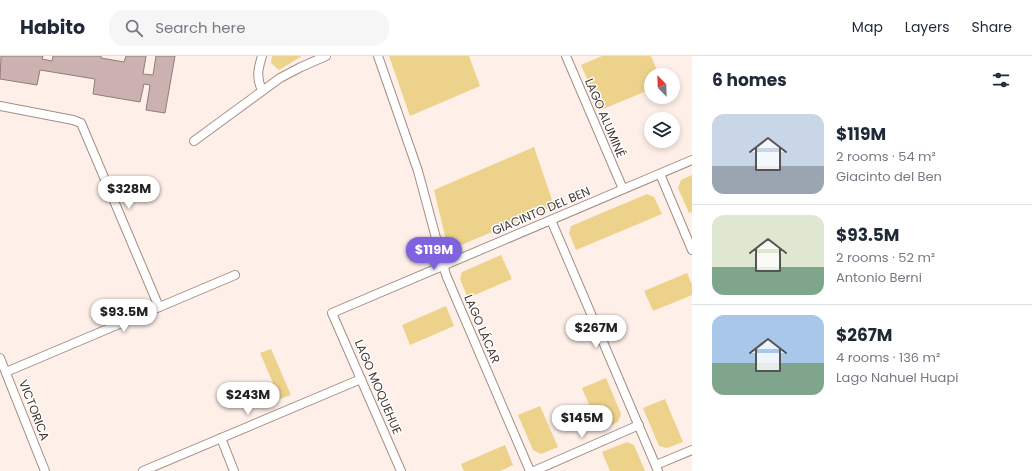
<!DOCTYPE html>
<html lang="en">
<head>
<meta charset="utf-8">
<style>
  :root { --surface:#fff; --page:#f6f6f7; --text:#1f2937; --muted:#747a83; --line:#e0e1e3; --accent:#7f63de }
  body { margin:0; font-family:Poppins,sans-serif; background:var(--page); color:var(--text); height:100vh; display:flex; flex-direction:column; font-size:15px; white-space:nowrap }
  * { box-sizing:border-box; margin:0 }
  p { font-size:13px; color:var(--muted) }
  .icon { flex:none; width:22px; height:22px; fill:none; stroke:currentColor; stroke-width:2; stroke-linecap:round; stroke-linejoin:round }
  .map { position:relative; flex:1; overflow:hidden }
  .details { display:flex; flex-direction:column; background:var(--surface); width:340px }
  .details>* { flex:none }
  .needle { width:26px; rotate:337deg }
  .controls { position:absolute; left:644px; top:12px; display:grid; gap:8px }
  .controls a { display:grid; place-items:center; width:36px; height:36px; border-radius:50%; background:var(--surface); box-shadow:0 2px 6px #0003; font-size:20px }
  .price { position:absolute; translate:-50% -34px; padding:0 9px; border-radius:14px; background:#fff; color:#222; font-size:13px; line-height:26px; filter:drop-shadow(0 1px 2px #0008) }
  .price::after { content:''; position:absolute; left:50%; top:24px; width:12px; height:9px; margin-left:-6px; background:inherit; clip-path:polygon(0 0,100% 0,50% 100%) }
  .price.selected { background:var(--accent); color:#fff }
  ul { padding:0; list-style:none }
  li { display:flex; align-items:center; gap:12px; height:100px; padding:0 20px }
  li+li { border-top:1px solid var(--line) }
  li span { display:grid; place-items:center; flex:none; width:112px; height:80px; border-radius:12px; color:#555 }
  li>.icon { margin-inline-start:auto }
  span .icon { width:48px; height:48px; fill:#fffc; stroke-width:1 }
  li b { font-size:17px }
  h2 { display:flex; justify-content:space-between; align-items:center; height:48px; padding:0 20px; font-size:17px }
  header { display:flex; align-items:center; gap:24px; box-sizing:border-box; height:56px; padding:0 20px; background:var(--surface); border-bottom:1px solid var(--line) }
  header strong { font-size:19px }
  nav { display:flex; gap:22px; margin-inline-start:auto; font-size:14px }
  .search { width:280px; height:36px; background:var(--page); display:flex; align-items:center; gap:10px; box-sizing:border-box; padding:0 14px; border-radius:16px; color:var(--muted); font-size:15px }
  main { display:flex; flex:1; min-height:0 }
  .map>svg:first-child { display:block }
</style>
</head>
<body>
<header>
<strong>Habito</strong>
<div class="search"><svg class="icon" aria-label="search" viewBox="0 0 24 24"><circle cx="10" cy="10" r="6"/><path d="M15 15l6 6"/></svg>Search here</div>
<nav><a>Map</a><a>Layers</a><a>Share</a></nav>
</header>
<main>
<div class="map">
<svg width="692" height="415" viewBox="0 0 692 415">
  <rect width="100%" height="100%" fill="#feefe8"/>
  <g fill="#ecd28b">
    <path d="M272,0H302L279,14L271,7Z"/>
    <path d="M389,0H469L480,30L410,60Z"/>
    <path d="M602,0H651L659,19H651V33L601,54L581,9Z"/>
    <path d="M534,91L554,150L454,192L447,188L434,134Z"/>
    <path d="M692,119V156L689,157L678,132L681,124Z"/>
    <path d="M647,138L654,141L662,158L576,194L569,177L571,170Z"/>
    <path d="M501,199L512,223L468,242L460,223L462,216Z"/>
    <path d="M687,217L692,229V239L653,255L644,235Z"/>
    <path d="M446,250L454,270L410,289L402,269Z"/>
    <path d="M271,293L291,339L280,343L260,297Z"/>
    <path d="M606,322L621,358L618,366L600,374L582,332Z"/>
    <path d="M665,343L683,386L667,392L659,390L643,352Z"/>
    <path d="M540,350L558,391L541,398L533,394L518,359Z"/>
    <path d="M627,386L634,389L645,415H610L602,396Z"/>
    <path d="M505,389L513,409L500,415H464L461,408Z"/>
  </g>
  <path fill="#cbb1b0" stroke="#937b79" d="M1,0H43L42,3L52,5L53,0H101V2L124,6L126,0H146L143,18L153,19L156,0H175L165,57L146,54L150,29L144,28L140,46L93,38L95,23L40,14L37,29L0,23Z"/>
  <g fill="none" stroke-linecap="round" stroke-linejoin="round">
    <g stroke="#a48e84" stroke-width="10">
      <g id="minor">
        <path d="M262,0C258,13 256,22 262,34"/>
        <path d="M378,0L418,115L446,219L530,415"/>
        <path d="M566,0L623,133"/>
        <path d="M0,50L73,64L81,67L159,251"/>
        <path d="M194,85L280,22L301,11L326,0"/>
        <path d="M660,118L692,194"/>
        <path d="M551,164L658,415"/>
        <path d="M0,302L45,415"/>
        <path d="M6,316L235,219"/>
        <path d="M221,382L234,415"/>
        <path d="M656,409L692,394"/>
        <path d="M143,415L361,323"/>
        <path d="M401,415L332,257L692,104"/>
        <path d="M534,415L639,369"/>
      </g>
    </g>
    <use href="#minor" stroke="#fff" stroke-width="8"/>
  </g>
  <g text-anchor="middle" stroke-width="3" stroke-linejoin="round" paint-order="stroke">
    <g font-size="12" fill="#423834" stroke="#fff">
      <text transform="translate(605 62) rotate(67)" y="4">LAGO ALUMINÉ</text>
      <text transform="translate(541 155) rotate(-23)" y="4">GIACINTO DEL BEN</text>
      <text transform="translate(482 273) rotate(67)" y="4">LAGO LÁCAR</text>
      <text transform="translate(378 331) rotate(67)" y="4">LAGO MOQUEHUE</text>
      <text transform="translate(34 354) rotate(69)" y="4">VICTORICA</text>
    </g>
  </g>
</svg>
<div class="controls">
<a><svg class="needle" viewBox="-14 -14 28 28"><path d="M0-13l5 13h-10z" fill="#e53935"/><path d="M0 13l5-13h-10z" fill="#747a83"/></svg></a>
<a><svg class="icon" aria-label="layers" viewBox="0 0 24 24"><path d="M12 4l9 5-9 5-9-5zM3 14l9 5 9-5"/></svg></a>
</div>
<b class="price" style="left:129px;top:154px">$328M</b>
<b class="price selected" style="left:434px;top:215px">$119M</b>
<b class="price" style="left:124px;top:277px">$93.5M</b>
<b class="price" style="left:596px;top:293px">$267M</b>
<b class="price" style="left:248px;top:360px">$243M</b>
<b class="price" style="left:582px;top:383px">$145M</b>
</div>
<section class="details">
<h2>6 homes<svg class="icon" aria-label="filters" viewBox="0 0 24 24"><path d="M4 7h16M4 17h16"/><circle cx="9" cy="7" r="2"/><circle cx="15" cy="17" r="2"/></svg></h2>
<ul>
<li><span style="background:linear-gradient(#c9d6e8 65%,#9aa5b1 0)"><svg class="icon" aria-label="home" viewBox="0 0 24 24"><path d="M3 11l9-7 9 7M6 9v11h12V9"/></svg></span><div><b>$119M</b><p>2 rooms · 54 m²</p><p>Giacinto del Ben</p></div></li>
<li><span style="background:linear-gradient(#dfe7d0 65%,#7fa58c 0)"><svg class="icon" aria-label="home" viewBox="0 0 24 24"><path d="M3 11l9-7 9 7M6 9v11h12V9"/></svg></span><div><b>$93.5M</b><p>2 rooms · 52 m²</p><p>Antonio Berni</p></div></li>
<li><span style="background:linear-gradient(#a9c7e8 60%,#7fa58c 0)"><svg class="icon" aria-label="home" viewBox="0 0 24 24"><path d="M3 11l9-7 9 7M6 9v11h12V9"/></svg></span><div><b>$267M</b><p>4 rooms · 136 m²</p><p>Lago Nahuel Huapi</p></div></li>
</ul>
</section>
</main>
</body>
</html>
